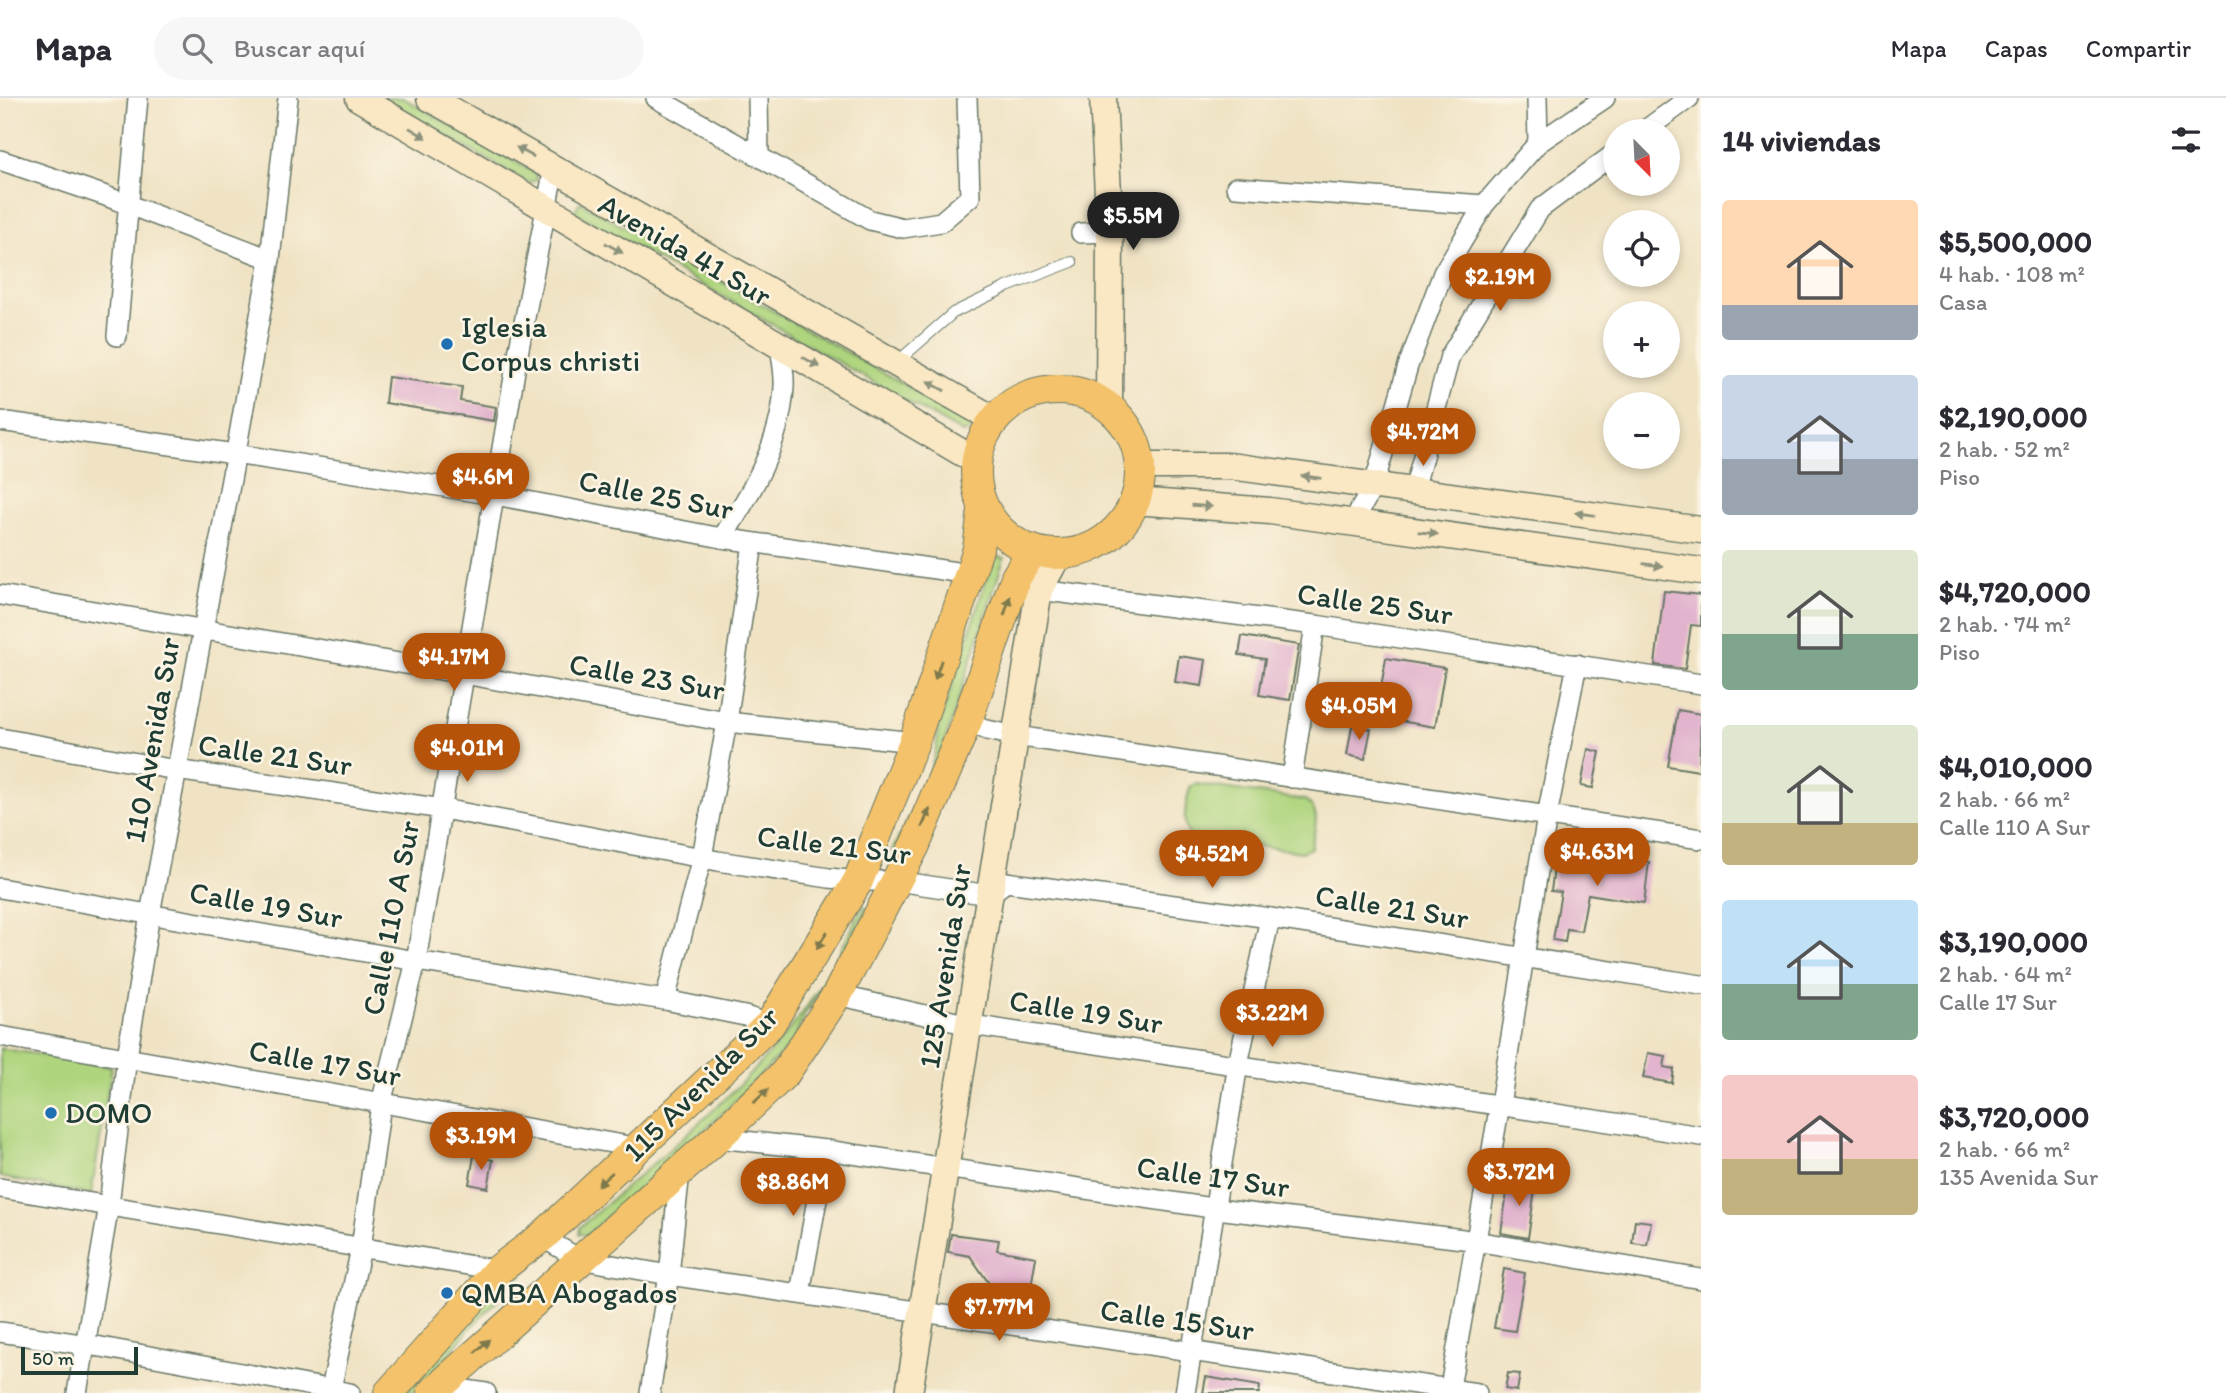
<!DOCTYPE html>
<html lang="es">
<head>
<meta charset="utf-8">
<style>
  :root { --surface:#fff; --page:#f7f7f7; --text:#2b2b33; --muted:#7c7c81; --line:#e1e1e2; --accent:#b45309 }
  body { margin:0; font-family:Itim,sans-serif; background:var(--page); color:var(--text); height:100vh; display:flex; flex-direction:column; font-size:26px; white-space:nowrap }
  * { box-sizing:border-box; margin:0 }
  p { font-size:23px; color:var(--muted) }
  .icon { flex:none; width:38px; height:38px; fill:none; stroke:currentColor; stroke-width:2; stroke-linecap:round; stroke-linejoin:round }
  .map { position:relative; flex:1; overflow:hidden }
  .panel { display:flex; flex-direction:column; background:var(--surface); width:525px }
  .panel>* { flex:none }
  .needle { width:46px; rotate:156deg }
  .controls { position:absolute; left:1603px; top:21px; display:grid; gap:14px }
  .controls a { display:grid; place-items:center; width:77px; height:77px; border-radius:50%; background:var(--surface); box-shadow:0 4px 10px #0003; font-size:35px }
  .scale { position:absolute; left:21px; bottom:18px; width:117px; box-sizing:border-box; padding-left:7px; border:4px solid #1f3d34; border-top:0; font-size:19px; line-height:24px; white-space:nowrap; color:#1f3d34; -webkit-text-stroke:5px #fcf5e5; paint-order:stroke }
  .price { position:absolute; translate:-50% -60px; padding:0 16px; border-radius:24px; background:var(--accent); color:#fff; font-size:23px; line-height:46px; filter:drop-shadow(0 2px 4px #0008) }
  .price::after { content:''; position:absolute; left:50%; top:42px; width:21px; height:16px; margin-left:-10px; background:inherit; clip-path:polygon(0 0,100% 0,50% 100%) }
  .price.on { background:#222; color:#fff }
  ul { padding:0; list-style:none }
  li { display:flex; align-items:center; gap:21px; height:175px; padding:0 21px }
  li span { display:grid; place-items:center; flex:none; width:196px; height:140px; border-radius:7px; color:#555 }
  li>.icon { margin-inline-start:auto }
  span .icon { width:84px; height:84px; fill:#fffc; stroke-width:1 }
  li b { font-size:30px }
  h2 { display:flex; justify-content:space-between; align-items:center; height:84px; padding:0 21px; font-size:30px }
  header { display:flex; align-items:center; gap:42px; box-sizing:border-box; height:98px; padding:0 35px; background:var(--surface); border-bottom:2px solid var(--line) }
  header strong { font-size:33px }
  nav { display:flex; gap:38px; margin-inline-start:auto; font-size:24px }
  .search { width:490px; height:63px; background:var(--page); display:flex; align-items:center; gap:18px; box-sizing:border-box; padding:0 24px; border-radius:38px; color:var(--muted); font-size:26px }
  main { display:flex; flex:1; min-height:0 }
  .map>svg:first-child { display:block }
</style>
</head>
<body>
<header>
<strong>Mapa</strong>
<div class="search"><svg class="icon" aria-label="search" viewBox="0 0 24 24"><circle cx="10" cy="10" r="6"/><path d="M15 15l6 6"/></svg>Buscar aquí</div>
<nav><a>Mapa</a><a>Capas</a><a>Compartir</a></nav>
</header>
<main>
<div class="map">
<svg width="1701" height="1295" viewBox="0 0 1701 1295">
  <rect width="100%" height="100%" fill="#fcf5e5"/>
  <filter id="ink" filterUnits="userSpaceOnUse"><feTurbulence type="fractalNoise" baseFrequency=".0143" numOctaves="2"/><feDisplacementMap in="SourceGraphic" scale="14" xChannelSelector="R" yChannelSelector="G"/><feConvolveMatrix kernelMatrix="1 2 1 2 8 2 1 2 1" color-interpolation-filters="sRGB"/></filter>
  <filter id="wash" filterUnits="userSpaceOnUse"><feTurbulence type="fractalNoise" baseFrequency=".00686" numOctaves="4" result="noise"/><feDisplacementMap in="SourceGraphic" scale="28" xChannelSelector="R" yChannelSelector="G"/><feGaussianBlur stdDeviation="1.57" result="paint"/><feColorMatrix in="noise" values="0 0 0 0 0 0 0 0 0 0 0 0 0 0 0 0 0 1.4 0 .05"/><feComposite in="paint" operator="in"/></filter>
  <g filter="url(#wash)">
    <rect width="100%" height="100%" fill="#f0e3c4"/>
    <g fill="#aed47d" stroke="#668858" stroke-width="2">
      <path d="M379,0H403L535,75L537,82L529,85Z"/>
      <path d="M580,104L969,323L971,331L963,335L574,114Z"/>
      <path d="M994,458L1004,460L946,640L923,701L890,764L888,760C907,722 938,672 938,630Z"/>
      <path d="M1196,686L1305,702C1323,715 1314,730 1311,750L1302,754L1190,738C1180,725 1187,704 1190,689Z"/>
      <path d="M864,807L867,812L836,868L804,918L793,944L724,1014L587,1137L579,1136L580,1129C654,1063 740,998 800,918C825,884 844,845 864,807Z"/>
      <path d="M0,950L112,969L91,1097L0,1079Z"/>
      <path d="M533,1162L534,1166L473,1227L416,1295H406L495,1190Z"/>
    </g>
    <g id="blocks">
      <g fill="#e1b3cd">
        <path d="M388,279L462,289L460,303L496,309L494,323L385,305Z"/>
        <path d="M1664,493L1701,497V528L1691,527L1685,571L1655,567Z"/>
        <path d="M1242,538L1299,547L1290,602L1259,597L1265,561L1239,557Z"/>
        <path d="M1179,558L1206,562L1202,588L1175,584Z"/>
        <path d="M1386,560L1445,570L1435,629L1376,619Z"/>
        <path d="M1678,612L1701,616L1699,673L1668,668Z"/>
        <path d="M1352,628L1371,631L1365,661L1347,657Z"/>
        <path d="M1588,651L1600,654L1593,690L1581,688Z"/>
        <path d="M1594,755L1649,764L1644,805L1588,796L1581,833L1567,831L1565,844L1553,842L1561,794L1551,793L1554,770L1591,775Z"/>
        <path d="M1648,955L1666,958L1664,969L1674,971L1672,985L1643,980Z"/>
        <path d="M474,1058L493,1062L488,1090L469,1086Z"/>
        <path d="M1509,1081L1536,1085L1528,1140L1501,1135Z"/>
        <path d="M1635,1122L1651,1124L1647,1147L1632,1145Z"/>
        <path d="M951,1136L999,1142L997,1152L1036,1159L1028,1207L1002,1204L970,1158L948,1154Z"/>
        <path d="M1504,1171L1525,1175L1515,1233L1494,1230Z"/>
        <path d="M1508,1275L1520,1276L1517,1293L1505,1291Z"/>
        <path d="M1206,1279L1260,1288L1259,1295H1203Z"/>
      </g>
    </g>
  </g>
  <g filter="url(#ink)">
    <use href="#blocks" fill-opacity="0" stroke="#687766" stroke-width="2"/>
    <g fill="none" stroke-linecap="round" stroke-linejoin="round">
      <g stroke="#687766" stroke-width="12">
        <path id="lane" d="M896,265L953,215L1007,189L1072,164"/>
      </g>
      <g stroke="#687766" stroke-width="22">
        <g id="street">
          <path d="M656,0L870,122L903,130L941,124L970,99L967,0"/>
          <path d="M758,0L759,59"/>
          <path d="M1537,0L1538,45"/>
          <path d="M1644,33L1689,0"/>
          <path d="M0,62L103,97L270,161"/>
          <path d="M1236,89L1484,107"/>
          <path d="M1081,135L1110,134"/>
          <path d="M117,238L138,0"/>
          <path d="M0,323L235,356L495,397L722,440L970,476"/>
          <path d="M1414,392L1450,258L1540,111L1615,55"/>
          <path d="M1353,424L1374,387L1408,268L1443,175L1484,107L1538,45L1605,0"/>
          <path d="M722,440C752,394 781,345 784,289C785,275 781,259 780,245"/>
          <path d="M1039,492L1315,527L1701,586"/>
          <path d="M0,497L464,576L727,624L914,644"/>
          <path d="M967,623L987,632L1016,638L1701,741"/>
          <path d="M0,640L176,672L443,711L718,763L829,780L858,783H897L989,797L1006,784L1270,820L1701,887"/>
          <path d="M1292,680L1315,527"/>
          <path d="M0,790L416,863L665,902L745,918L770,926"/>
          <path d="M837,897L965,926L1701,1038"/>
          <path d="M665,902L702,759L727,624L753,445"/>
          <path d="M0,938L640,1050"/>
          <path d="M717,1040L826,1052L1225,1112L1463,1141L1701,1181"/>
          <path d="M0,1090L498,1172"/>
          <path d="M542,1139L579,1161L669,1177L1477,1295"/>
          <path d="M800,1195L826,1052"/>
          <path d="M0,1234L101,1249L350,1295"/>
          <path d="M438,1288L486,1295"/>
          <path d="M331,1291L361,1150L381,1006L416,863L517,261L554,70"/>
          <path d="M77,1295L109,1107L127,959L150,816L233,371L270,161L288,0"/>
          <path d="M650,1295L669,1177L680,1073"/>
          <path d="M1185,1295L1238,966L1270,820"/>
          <path d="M1449,1295L1500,1006L1547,718L1577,566"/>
        </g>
      </g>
      <g stroke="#687766" stroke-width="29">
        <g id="secondary">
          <path d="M359,0C564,122 771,241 976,363"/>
          <path d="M430,0L995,322"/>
          <path d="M1103,0L1110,134L1109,309"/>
          <path d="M1141,368H1230L1701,432"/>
          <path d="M1134,403L1270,413L1701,473"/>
          <path d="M909,1295L1039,492L1059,456"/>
        </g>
      </g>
      <g stroke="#687766" stroke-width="32">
        <g id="primary">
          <circle cx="1058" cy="374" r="82"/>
          <path d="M389,1295L498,1172L542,1139L770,926L858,783L914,644L978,451L983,412"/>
          <path d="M432,1295L717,1040L785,975L837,897L915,747L967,623L1016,479L1033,452"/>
        </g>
      </g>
      <use href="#lane" stroke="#fff" stroke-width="10"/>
      <use href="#street" stroke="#fff" stroke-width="19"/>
      <use href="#secondary" stroke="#fae7c3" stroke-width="26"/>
      <use href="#primary" stroke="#f3c26a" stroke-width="30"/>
    </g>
    <defs><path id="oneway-solid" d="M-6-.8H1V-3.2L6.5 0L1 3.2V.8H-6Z" transform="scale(1.75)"/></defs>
    <g fill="#8c927c">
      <use href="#oneway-solid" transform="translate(418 35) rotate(31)"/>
      <use href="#oneway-solid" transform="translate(525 54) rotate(-151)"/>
      <use href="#oneway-solid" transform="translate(614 150) rotate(30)"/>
      <use href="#oneway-solid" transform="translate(811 264) rotate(31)"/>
      <use href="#oneway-solid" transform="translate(936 288) rotate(-151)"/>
      <use href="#oneway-solid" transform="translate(1311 379) rotate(-172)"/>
      <use href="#oneway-solid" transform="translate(1202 408) rotate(4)"/>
      <use href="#oneway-solid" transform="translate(1585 416) rotate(-172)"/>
      <use href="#oneway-solid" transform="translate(1428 435) rotate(8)"/>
      <use href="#oneway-solid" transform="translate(1653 467) rotate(7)"/>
    </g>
    <g fill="#7e794c">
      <use href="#oneway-solid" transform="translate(1007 508) rotate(-73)"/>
      <use href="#oneway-solid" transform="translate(938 572) rotate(109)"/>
      <use href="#oneway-solid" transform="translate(926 720) rotate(-67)"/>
      <use href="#oneway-solid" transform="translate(822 842) rotate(122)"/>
      <use href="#oneway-solid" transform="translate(761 998) rotate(-44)"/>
      <use href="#oneway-solid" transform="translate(605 1081) rotate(138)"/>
      <use href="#oneway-solid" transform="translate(482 1248) rotate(-42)"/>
    </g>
  </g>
  <g fill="#1f6fb2" stroke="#fcf5e5" stroke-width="2.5">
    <circle cx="447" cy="246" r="7"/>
    <circle cx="51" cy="1015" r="7"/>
    <circle cx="447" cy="1195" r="7"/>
  </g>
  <g text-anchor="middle" stroke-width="5" stroke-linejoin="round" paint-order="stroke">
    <g font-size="30" fill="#1f3d34" stroke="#fcf5e5">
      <text transform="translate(685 152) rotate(30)" y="10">Avenida 41 Sur</text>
      <text transform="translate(656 397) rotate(11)" y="10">Calle 25 Sur</text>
      <text transform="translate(1375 506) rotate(8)" y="10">Calle 25 Sur</text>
      <text transform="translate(647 579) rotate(10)" y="10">Calle 23 Sur</text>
      <text transform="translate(152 642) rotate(-80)" y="10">110 Avenida Sur</text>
      <text transform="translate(275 657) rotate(8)" y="10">Calle 21 Sur</text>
      <text transform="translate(834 747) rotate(7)" y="10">Calle 21 Sur</text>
      <text transform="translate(266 807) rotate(10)" y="10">Calle 19 Sur</text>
      <text transform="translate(1392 809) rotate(9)" y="10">Calle 21 Sur</text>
      <text transform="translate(391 820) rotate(-79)" y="10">Calle 110 A Sur</text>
      <text transform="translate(945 868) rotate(-81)" y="10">125 Avenida Sur</text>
      <text transform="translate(1086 914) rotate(9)" y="10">Calle 19 Sur</text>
      <text transform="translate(325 965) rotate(10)" y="10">Calle 17 Sur</text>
      <text transform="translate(701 986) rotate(-45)" y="10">115 Avenida Sur</text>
      <text transform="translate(1213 1079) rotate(8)" y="10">Calle 17 Sur</text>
      <text transform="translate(1177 1222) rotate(8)" y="10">Calle 15 Sur</text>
    </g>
    <g font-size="30" fill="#1f3d34" stroke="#fcf5e5" text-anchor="start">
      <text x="461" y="239">Iglesia<tspan x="461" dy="34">Corpus christi</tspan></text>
      <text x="65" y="1025">DOMO</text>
      <text x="461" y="1205">QMBA Abogados</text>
    </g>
  </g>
</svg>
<div class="controls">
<a><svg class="needle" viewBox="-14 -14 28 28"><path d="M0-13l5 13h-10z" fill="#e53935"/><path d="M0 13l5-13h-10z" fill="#7c7c81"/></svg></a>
<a><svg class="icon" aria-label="locate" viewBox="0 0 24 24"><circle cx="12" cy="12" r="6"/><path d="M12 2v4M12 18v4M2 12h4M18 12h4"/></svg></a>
<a>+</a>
<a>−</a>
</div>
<div class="scale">50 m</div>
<b class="price on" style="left:1133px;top:154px">$5.5M</b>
<b class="price" style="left:1500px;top:215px">$2.19M</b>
<b class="price" style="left:1423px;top:370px">$4.72M</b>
<b class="price" style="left:483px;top:415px">$4.6M</b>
<b class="price" style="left:454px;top:595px">$4.17M</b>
<b class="price" style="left:1359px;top:644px">$4.05M</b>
<b class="price" style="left:467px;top:686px">$4.01M</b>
<b class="price" style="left:1597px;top:790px">$4.63M</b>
<b class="price" style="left:1212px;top:792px">$4.52M</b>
<b class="price" style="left:1272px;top:951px">$3.22M</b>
<b class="price" style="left:481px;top:1074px">$3.19M</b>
<b class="price" style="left:1519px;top:1110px">$3.72M</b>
<b class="price" style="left:793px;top:1120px">$8.86M</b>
<b class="price" style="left:999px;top:1245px">$7.77M</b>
</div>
<section class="panel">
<h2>14 viviendas<svg class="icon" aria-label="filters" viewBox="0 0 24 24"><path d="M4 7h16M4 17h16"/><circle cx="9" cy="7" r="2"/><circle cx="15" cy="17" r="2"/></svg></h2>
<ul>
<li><span style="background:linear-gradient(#ffd9b3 75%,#9aa5b1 0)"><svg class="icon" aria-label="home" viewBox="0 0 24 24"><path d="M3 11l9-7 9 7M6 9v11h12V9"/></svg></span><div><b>$5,500,000</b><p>4 hab. · 108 m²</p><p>Casa</p></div></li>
<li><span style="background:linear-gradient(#c9d6e8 60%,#9aa5b1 0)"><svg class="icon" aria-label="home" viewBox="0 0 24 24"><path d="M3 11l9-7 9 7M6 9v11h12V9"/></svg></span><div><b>$2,190,000</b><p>2 hab. · 52 m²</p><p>Piso</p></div></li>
<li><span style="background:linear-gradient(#dfe7d0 60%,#7fa58c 0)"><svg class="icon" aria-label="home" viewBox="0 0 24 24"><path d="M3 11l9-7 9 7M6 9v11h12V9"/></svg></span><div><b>$4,720,000</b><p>2 hab. · 74 m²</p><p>Piso</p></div></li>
<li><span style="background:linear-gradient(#dfe7d0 70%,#c2b280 0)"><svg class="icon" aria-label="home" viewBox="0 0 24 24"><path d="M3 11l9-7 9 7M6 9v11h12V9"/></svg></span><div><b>$4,010,000</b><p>2 hab. · 66 m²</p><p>Calle 110 A Sur</p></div></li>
<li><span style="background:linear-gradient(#bfe0f5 60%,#7fa58c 0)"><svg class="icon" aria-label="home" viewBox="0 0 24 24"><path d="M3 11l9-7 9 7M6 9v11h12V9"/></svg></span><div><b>$3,190,000</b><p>2 hab. · 64 m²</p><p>Calle 17 Sur</p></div></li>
<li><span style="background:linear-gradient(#f6c9c9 60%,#c2b280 0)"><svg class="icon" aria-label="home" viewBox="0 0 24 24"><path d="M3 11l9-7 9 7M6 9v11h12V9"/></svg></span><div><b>$3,720,000</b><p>2 hab. · 66 m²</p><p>135 Avenida Sur</p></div></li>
</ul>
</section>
</main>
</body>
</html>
